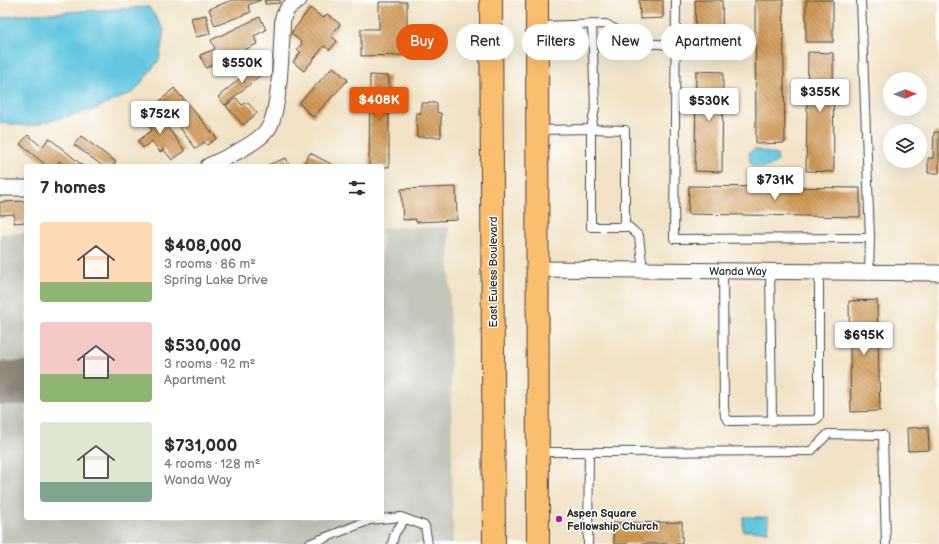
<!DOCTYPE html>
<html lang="en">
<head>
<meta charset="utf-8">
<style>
  :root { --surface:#fff; --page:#f2f2f3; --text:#2b2b33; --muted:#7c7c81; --accent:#ea580c }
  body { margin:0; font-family:"Balsamiq Sans",sans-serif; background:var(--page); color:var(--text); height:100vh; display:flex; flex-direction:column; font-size:15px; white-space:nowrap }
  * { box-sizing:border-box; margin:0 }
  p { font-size:13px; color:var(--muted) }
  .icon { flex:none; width:22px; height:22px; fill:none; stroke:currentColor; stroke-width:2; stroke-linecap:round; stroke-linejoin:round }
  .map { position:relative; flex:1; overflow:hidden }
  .sheet { position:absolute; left:24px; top:164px; width:360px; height:356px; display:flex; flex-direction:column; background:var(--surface); border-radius:4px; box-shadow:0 4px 16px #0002 }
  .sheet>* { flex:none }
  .hud { position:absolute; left:396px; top:24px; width:380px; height:36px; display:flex; gap:8px }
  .needle { width:26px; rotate:89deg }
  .fabs { position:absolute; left:883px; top:72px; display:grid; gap:8px }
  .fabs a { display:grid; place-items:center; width:44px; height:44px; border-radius:50%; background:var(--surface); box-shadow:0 4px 16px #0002; font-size:20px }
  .price { position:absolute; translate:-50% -34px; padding:0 9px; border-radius:4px; background:#fff; color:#222; font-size:13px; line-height:26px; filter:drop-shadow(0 1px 2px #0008) }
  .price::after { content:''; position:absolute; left:50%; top:24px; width:12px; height:9px; margin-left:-6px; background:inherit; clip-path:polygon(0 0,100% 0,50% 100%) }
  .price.selected { background:var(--accent); color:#fff }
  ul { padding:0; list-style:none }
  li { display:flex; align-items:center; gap:12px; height:100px; padding:0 16px }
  li span { display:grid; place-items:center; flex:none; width:112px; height:80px; border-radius:4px; color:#555 }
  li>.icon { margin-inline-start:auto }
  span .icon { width:48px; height:48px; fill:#fffc; stroke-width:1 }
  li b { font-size:17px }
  h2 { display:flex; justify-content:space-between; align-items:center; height:48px; padding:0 16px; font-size:17px }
  .tag { padding:0 14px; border-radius:18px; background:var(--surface); box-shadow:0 4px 16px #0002; font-size:14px; line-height:36px }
  .tag.selected { background:var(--accent); color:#fff }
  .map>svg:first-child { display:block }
</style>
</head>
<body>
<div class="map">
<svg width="939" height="544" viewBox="0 0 939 544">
  <defs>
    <pattern id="building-back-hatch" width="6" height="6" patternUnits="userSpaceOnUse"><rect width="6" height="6" fill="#cf9954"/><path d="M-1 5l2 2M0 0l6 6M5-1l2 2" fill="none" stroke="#a87d46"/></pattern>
  </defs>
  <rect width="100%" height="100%" fill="#fff"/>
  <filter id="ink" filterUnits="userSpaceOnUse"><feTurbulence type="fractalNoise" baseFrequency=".025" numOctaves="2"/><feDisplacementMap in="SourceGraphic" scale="8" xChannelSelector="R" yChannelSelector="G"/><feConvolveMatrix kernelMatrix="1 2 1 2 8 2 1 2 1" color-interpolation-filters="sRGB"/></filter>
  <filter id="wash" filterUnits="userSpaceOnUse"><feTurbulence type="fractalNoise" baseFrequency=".012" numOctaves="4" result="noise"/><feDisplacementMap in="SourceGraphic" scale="16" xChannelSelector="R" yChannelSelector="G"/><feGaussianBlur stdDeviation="0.9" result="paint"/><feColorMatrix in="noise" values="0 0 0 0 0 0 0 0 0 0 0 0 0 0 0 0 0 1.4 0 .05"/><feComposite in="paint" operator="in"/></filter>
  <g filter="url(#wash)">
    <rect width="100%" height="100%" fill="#f1e2c5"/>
    <path fill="#c1c6b9" d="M449,227L453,544H0V234L26,233V518H382V228Z"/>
    <g fill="#62c6df" stroke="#467885">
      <path d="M149,7L164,30L159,60L134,92L90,111L29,126L0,123V18L18,15Z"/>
      <path d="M755,149L777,155L778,161C770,168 759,170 750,163L749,153Z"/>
      <rect x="743" y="517" width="25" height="14"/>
    </g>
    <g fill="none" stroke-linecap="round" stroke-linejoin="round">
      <path stroke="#8e8678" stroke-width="44" d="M0,383H26"/>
    </g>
    <g id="blocks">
      <g fill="url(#building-back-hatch)">
        <path d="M232,0H261L248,5L251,12L215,26L209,9Z"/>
        <path d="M265,0H280V3L265,4Z"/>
        <path d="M639,0H663V18L640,19Z"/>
        <path d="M695,0H722L723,53H696Z"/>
        <path d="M755,0H783L785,143L756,144Z"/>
        <rect x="806" y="0" width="27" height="42"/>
        <path d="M379,2H407V26H413L414,46H407L408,55L361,56V29H379Z"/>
        <path d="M310,8L323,18L327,14L340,24L331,36L337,41L330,50L324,46L304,71L293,62L301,52L297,50L302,43L291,33Z"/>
        <path d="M206,15L210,34L196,37L191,18Z"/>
        <path d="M260,17L266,30L254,36L257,44L206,68L200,55L215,49L211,40Z"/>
        <path d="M808,52L833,53L834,172L806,171Z"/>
        <path d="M255,61L264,72L225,105L218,97L251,69L249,67Z"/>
        <path d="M333,67L348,80L313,117L299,103Z"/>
        <path d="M696,71L723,72L722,172L695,171Z"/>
        <path d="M370,75L389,76V167L369,166Z"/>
        <path d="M174,88L217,138L207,145L204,142L196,149L160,101Z"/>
        <path d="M236,98L242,105L247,102L257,113L243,125L226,106Z"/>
        <path d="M421,103H437V113H441V137H417L416,113H421Z"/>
        <path d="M151,105L185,151L172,160L164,150L160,152L152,141L143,148L138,141L152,130L140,113Z"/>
        <path d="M934,132H939V173H928V158H933Z"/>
        <path d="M28,135L42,147L49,138L82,165L65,166L59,161L55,166H47L20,144Z"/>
        <path d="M81,136L116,162L113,166H103L74,145Z"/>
        <path d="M310,153L335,166H310L304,163Z"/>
        <path d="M286,158L289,166H265Z"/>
        <path d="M689,186L860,188V217L688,214Z"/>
        <path d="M456,187L457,220L416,222V219L403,220L401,189Z"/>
        <path d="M26,201V222L14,223V214L0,215V202Z"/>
        <path d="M877,300L880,411L851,412L849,301Z"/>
        <path d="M928,427L929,450L908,451L907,428Z"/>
        <path d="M682,522V544H614L613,523Z"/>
      </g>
    </g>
  </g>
  <g filter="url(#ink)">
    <use href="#blocks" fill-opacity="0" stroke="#494642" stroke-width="1"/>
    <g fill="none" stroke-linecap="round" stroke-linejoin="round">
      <g stroke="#494642" stroke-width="10">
        <g id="service">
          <path d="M676,0L674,239L870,238"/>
          <path d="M861,0L870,238L869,272"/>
          <path d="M592,24L595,108L591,129L625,130V227"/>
          <path d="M538,26L606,24L639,43L675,45"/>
          <path d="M538,130L591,129V227H629L639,236L643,270"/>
          <path d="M723,271L724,407L725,416L729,421L815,420L819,417V272"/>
          <path d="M770,271L772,420"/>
          <path d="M539,452H589L588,544"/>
          <path d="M589,452L811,451L828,434L883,435L886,544"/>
          <path d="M309,544L370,520L401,517L425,526L428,544"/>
          <path d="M392,544L395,533L405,519"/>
        </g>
      </g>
      <g stroke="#494642" stroke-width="17">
        <g id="minor">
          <path d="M208,166C224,159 257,144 268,129C281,110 281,42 283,17L288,8L299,0"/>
          <path d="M0,188H26"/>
          <path d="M538,269L939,273"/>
        </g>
      </g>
      <g stroke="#494642" stroke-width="24">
        <g id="primary">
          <path d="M491,0L494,544"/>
          <path d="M537,0L538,544"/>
        </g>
      </g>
      <use href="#service" stroke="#fff" stroke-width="8"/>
      <use href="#minor" stroke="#fff" stroke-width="15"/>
      <use href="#primary" stroke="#fbbe6e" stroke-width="22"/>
    </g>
  </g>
  <circle fill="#b5179e" stroke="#fff" stroke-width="1.5" cx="559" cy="519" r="4"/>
  <g text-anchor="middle" stroke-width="3" stroke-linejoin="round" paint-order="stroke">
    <g font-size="11" fill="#2b2b2b" stroke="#fff">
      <text x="738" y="275">Wanda Way</text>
      <text transform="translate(493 272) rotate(-90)" y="4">East Euless Boulevard</text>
    </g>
    <g font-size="11" font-weight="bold" fill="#2b2b2b" stroke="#fff" text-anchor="start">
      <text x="567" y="517">Aspen Square<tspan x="567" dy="13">Fellowship Church</tspan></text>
    </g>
  </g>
</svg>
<div class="fabs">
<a><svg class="needle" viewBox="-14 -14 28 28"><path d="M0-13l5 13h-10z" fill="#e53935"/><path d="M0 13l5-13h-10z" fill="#7c7c81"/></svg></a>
<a><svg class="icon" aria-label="layers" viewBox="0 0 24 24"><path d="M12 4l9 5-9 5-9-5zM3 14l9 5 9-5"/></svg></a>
</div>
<b class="price" style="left:242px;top:84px">$550K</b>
<b class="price" style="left:820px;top:113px">$355K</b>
<b class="price selected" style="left:379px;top:121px">$408K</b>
<b class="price" style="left:709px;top:122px">$530K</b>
<b class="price" style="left:160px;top:135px">$752K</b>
<b class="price" style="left:775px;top:201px">$731K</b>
<b class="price" style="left:864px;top:356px">$695K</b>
<div class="hud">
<a class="tag selected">Buy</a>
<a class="tag">Rent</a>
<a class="tag">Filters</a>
<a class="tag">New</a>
<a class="tag">Apartment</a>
</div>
<section class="sheet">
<h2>7 homes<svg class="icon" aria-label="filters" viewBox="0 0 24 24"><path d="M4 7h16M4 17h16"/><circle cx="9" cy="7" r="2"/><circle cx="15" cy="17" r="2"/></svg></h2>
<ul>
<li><span style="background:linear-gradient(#ffd9b3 75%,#8fb573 0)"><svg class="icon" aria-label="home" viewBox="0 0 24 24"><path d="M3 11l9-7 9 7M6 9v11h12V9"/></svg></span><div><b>$408,000</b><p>3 rooms · 86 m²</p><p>Spring Lake Drive</p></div></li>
<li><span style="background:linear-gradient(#f6c9c9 65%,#8fb573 0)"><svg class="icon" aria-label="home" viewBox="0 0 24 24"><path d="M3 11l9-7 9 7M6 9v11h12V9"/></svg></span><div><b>$530,000</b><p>3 rooms · 92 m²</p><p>Apartment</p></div></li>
<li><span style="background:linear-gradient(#dfe7d0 75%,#7fa58c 0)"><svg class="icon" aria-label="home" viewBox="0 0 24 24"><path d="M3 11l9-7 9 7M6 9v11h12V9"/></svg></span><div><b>$731,000</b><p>4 rooms · 128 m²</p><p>Wanda Way</p></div></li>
</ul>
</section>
</div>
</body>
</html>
